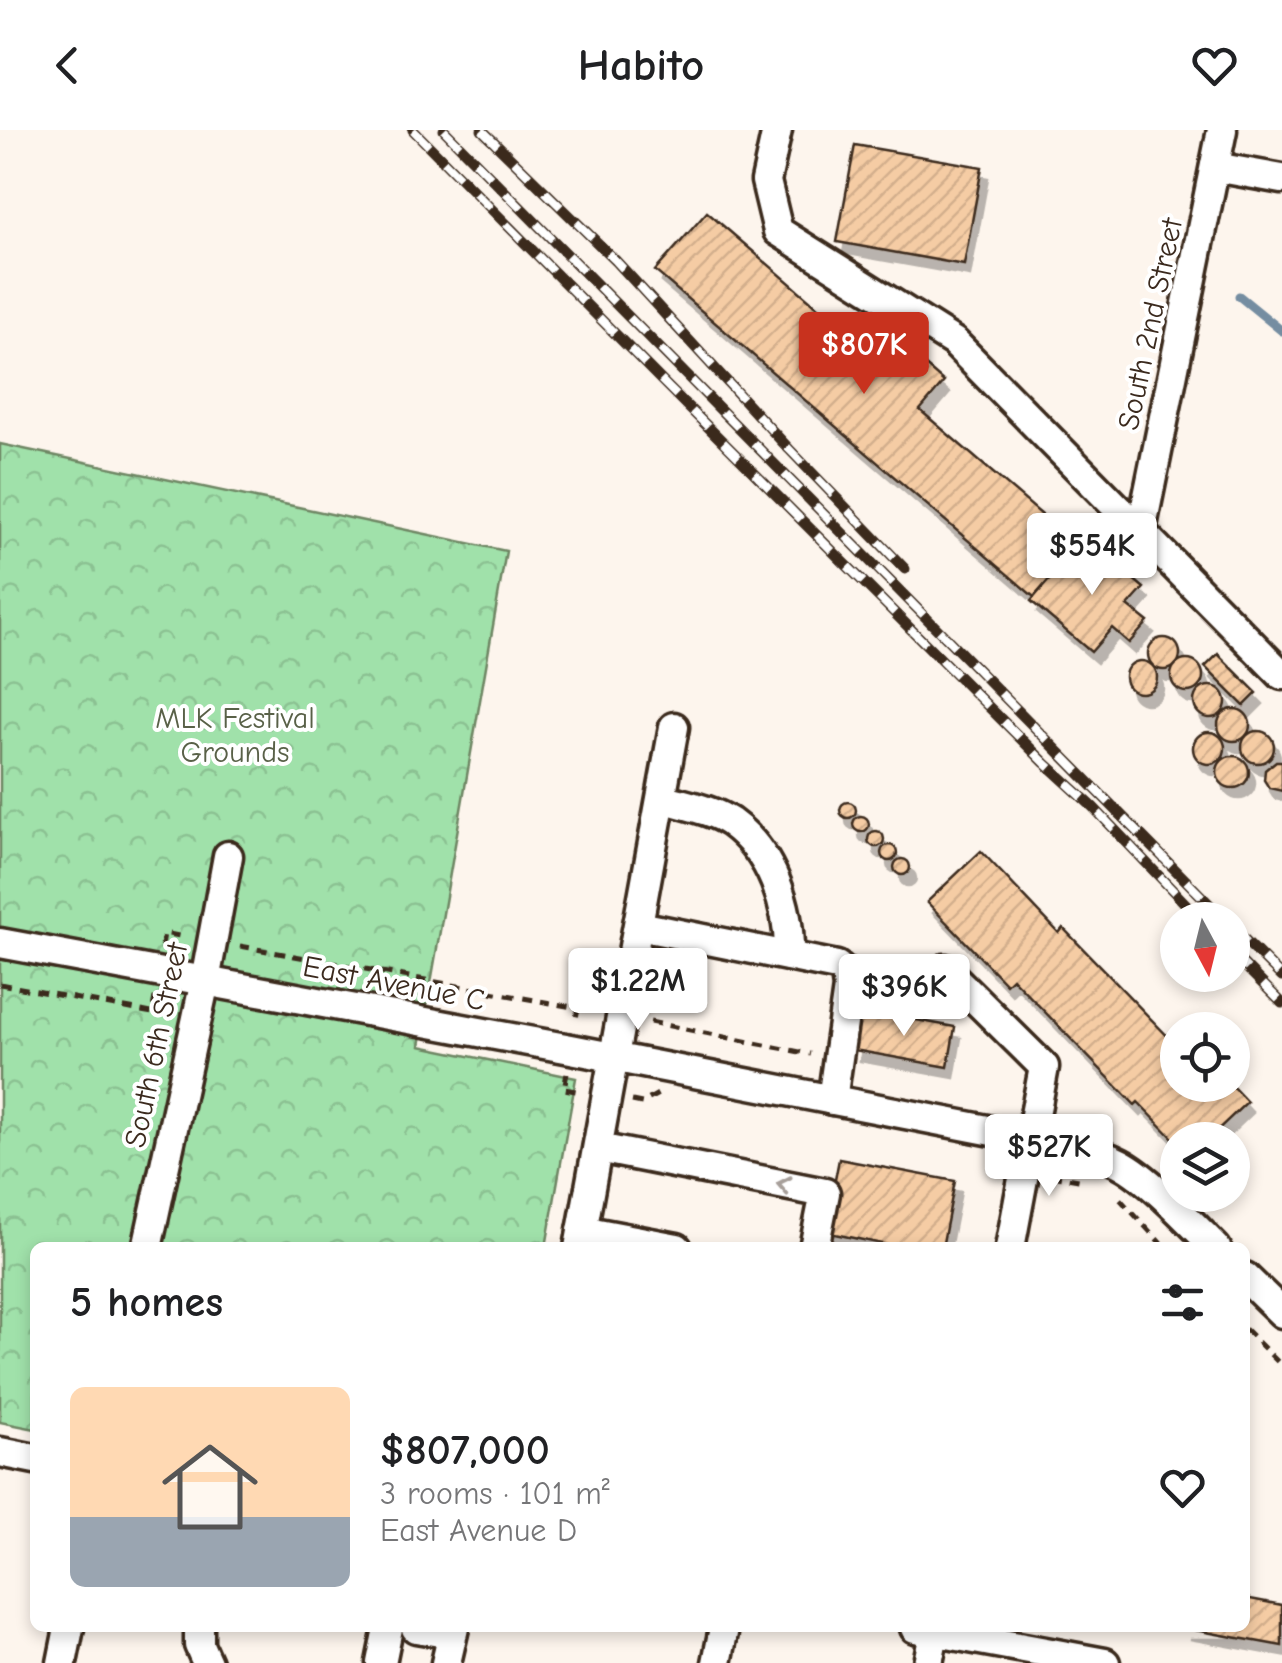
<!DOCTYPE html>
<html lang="en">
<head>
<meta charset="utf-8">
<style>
  :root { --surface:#fff; --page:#f6f6f6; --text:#202124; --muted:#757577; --line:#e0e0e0; --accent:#c8321e }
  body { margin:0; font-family:"Comic Neue",sans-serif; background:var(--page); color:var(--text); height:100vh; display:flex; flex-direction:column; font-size:38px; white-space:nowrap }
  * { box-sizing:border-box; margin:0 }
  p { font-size:32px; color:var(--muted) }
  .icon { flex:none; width:55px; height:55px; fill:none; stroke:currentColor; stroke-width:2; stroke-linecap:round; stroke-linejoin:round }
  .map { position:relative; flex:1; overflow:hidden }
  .side { position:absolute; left:30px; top:1112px; width:1220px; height:390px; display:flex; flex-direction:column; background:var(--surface); border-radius:15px; box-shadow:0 5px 15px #0003 }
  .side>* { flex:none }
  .needle { width:65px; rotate:173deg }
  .buttons { position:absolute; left:1160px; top:772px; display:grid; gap:20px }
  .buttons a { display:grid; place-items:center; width:90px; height:90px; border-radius:50%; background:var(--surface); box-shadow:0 5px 15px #0003; font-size:50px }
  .price { position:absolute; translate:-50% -85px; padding:0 22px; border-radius:10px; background:#fff; color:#222; font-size:32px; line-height:65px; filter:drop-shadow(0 2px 5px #0008) }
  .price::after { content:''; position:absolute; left:50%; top:60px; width:30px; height:22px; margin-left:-15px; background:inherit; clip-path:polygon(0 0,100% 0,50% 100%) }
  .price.on { background:var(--accent); color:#fff }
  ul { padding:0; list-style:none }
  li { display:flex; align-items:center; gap:30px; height:250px; padding:0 40px }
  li+li { border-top:2px solid var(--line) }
  li span { display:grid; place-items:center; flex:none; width:280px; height:200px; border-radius:15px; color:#555 }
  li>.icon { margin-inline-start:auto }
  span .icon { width:120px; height:120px; fill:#fffc; stroke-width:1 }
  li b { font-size:42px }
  h2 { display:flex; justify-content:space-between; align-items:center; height:120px; padding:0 40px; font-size:42px }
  header { display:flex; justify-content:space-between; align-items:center; height:130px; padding:0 40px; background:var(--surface); font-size:45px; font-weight:700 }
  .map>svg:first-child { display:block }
</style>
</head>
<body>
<header><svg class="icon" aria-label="back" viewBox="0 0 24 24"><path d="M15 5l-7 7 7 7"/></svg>Habito<svg class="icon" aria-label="heart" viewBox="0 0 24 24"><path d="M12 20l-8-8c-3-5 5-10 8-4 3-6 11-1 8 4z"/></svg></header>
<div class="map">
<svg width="1282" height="1533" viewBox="0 0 1282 1533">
  <defs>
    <pattern id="park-crowns" width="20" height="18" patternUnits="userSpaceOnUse" patternTransform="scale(2.5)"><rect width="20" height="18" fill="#a0e1aa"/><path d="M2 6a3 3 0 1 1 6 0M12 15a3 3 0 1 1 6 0" fill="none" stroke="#8bc192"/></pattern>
    <pattern id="building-hatch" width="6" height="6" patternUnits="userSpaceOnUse" patternTransform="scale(2.5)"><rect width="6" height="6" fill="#f5cca4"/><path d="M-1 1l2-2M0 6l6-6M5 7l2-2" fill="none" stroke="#d3af8d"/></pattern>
    <filter id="shadow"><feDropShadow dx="6" dy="11" stdDeviation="0" flood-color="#0004"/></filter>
  </defs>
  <rect width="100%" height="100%" fill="#fdf5ed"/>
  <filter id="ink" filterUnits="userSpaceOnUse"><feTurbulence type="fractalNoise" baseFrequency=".01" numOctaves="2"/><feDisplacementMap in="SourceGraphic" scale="20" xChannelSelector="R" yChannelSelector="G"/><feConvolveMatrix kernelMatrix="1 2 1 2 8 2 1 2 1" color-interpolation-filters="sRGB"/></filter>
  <g filter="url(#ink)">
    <path fill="url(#park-crowns)" stroke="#6e8664" stroke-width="2.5" d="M0,314L506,421L420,916L576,948L546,1117L35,1118V1299L0,1292Z"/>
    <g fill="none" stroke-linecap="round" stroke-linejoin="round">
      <path stroke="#748da1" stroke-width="9" d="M1239,166L1282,201"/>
    </g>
    <g fill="url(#building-hatch)" stroke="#3b2a1e" stroke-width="2.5" filter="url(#shadow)">
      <path d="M855,15L982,37L964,135L837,112Z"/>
      <path d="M707,82L847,202L864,183L944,252L920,280L1078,416L1034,467L655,141Z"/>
      <path d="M1085,408L1144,458L1128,476L1148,492L1129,513L1112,498L1091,522L1031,471Z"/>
      <circle cx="1164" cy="524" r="16"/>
      <path d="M1218,524L1257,563L1244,576L1205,537Z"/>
      <circle cx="1187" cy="546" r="16"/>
      <circle cx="1141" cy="547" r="16"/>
      <circle cx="1210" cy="572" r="16"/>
      <circle cx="1234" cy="595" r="16"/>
      <circle cx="1258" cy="617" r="16"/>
      <circle cx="1209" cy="618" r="16"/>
      <circle cx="1233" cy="642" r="16"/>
      <path d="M1276,631H1282V661L1269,658L1264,650L1265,640Z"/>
      <circle cx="848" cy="680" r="8"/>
      <circle cx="861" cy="694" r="8"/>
      <circle cx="876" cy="709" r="8"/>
      <circle cx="889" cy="723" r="8"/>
      <path d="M981,721L1059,803L1063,798L1178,917V955H1231L1247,972L1207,1010H1178V1013L1138,972L1135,975L1012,848L1006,854L927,772Z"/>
      <circle cx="902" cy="737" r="8"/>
      <path d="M861,880L955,897L948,937L854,920Z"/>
      <path d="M839,1029L955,1051L942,1118H901L825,1102Z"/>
      <path d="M1245,1468L1282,1475V1516L1184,1498H1245Z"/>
    </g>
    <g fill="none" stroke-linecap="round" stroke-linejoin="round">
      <g stroke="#3b2a1e" stroke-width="35">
        <g id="minor">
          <path d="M777,0L766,51L778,101L954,212L1282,545"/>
          <path d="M1215,37L1282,49"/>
          <path d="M1141,401L1222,0"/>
          <path d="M662,668C684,675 710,679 730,692C772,722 790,777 789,826"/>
          <path d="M639,796L837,836L846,844L848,858L832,970"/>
          <path d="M0,813L571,919L1075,1017C1090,1021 1105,1025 1120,1033C1149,1048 1191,1093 1216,1118"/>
          <path d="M945,839L1044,937L1010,1118"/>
          <path d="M598,1018L825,1063L814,1118"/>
          <path d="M582,1100L677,1118"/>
          <path d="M147,1118L205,851L228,726"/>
          <path d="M579,1118L674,597"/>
          <path d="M1245,1147L1282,1183"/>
          <path d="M0,1322L35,1329"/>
          <path d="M199,1498V1515L207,1533"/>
          <path d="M416,1498L452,1504"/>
          <path d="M915,1498L1105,1533"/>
          <path d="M62,1533L69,1498"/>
          <path d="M381,1533L388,1498"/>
          <path d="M446,1533L454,1498"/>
          <path d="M717,1533L724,1498"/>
          <path d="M928,1533L935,1498"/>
        </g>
      </g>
      <g stroke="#3b2a1e" stroke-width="5" stroke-dasharray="10 8" stroke-linecap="butt">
        <path d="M162,816L164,803L184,807"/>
        <path d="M240,816L578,878L575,893"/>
        <path d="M0,854L152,883L155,867"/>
        <path d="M650,892L810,924"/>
        <path d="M567,943L564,959L582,962"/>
        <path d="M632,971L642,973L658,964"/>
        <path d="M1051,1045L1084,1051"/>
        <path d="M1120,1069L1165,1118"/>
        <path d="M1245,1199L1282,1236"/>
      </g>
      <use href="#minor" stroke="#fff" stroke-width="28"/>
      <g stroke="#3b2a1e" stroke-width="11">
        <g id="rail">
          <path d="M413,0L669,258L1045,633L1093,677L1201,790"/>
          <path d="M444,0L1225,790"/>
          <path d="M482,0L616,131L789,319L905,439"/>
          <path d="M1232,797L1282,847"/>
          <path d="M1232,823L1282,873"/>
        </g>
      </g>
      <use href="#rail" stroke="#fff" stroke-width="8" stroke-dasharray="22" stroke-linecap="butt"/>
    </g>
    <defs><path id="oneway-chevron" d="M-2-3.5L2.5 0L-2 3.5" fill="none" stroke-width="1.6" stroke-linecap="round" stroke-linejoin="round" transform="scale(2.5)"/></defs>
    <use stroke="#a79f9a" href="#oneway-chevron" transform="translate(784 1055) rotate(-169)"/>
  </g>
  <g text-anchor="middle" stroke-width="8" stroke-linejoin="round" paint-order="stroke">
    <g font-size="30" fill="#3b2a1e" stroke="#fff">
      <text transform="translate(1150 194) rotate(-78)" y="10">South 2nd Street</text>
      <text transform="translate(394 853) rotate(11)" y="10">East Avenue C</text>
      <text transform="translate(156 915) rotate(-78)" y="10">South 6th Street</text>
    </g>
    <g font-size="30" fill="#596148" stroke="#fff">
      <text x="235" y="598">MLK Festival<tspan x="235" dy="34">Grounds</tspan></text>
    </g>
  </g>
</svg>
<div class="buttons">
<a><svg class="needle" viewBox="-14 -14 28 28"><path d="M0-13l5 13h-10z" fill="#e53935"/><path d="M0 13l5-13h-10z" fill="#757577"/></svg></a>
<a><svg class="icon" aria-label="locate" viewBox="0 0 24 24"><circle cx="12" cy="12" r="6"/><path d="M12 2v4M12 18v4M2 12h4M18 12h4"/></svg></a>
<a><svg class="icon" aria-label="layers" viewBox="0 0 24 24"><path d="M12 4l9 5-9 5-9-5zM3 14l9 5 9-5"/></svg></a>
</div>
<b class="price on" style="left:864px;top:267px">$807K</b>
<b class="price" style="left:1092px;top:468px">$554K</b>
<b class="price" style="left:638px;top:903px">$1.22M</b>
<b class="price" style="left:904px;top:909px">$396K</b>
<b class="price" style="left:1049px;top:1069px">$527K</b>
<section class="side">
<h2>5 homes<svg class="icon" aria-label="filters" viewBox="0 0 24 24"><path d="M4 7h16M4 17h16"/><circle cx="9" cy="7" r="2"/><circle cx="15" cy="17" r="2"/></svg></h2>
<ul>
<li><span style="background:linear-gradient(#ffd9b3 65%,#9aa5b1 0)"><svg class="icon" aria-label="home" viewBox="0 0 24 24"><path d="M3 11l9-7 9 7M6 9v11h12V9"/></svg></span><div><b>$807,000</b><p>3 rooms · 101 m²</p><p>East Avenue D</p></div><svg class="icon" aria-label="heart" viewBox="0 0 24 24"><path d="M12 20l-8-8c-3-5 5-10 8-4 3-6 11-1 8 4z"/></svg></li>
</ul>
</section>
</div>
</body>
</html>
